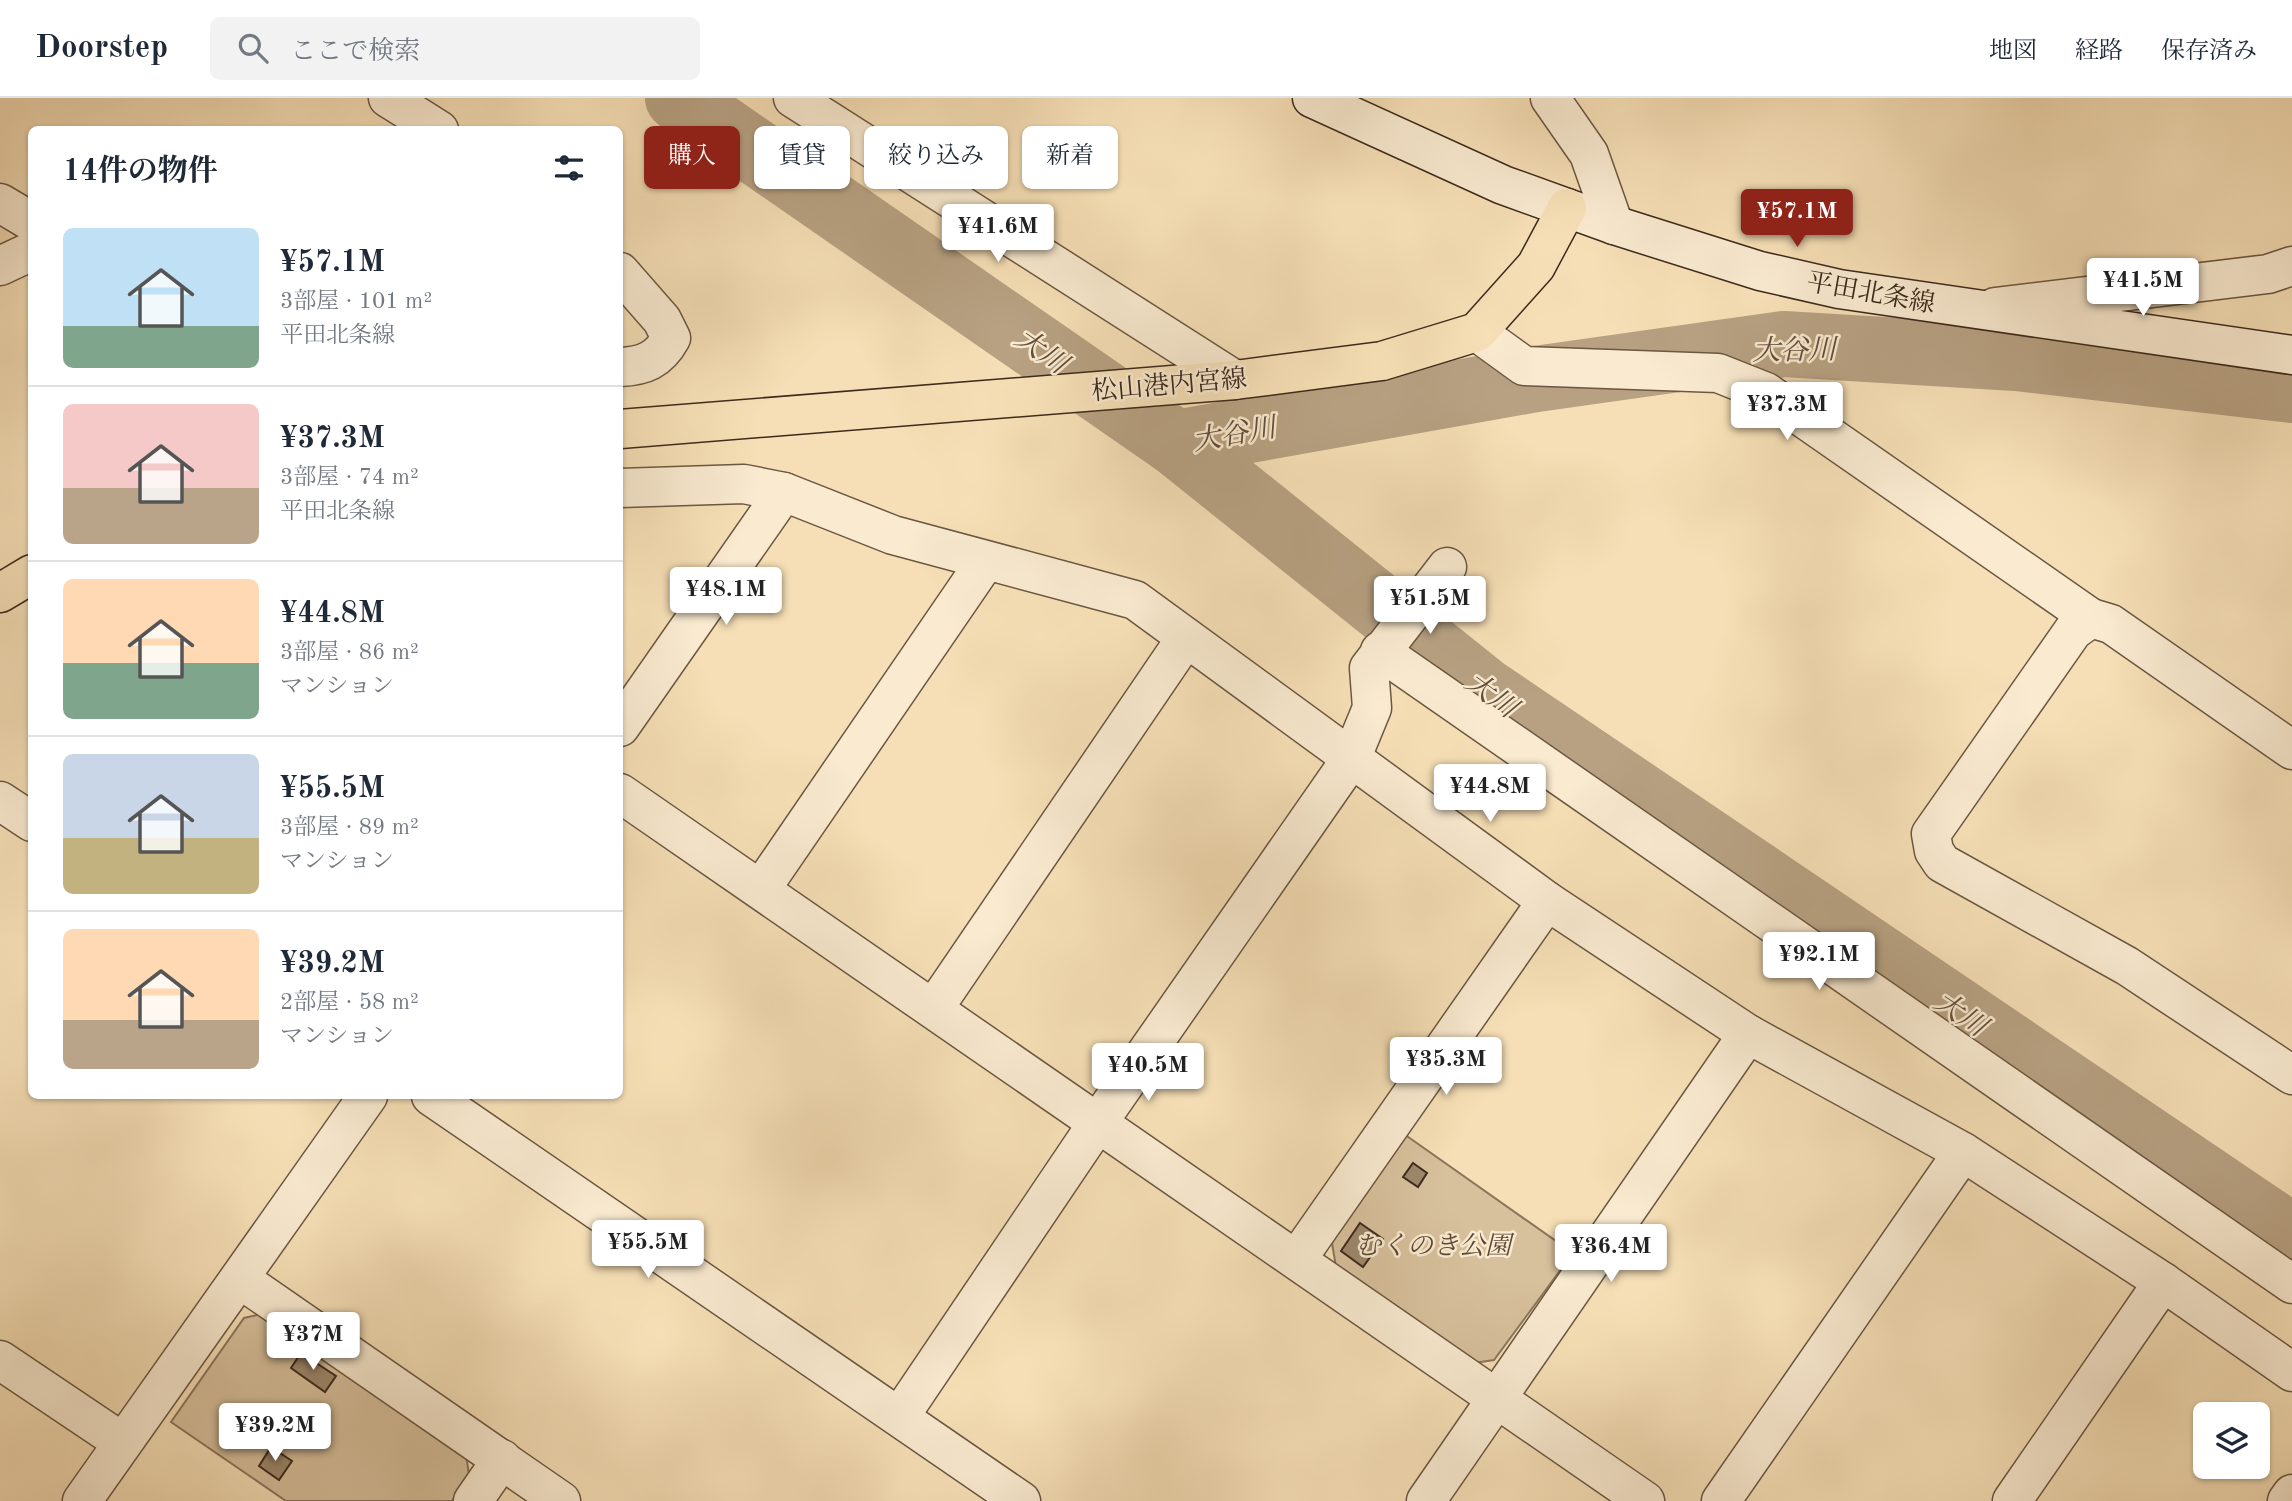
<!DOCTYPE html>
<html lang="ja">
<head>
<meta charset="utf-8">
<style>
  :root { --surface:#fff; --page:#f2f2f3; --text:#1f2937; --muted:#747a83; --line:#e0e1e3; --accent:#8f2418 }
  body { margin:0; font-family:"Old Standard TT","Noto Serif JP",serif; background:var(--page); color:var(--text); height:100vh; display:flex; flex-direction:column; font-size:26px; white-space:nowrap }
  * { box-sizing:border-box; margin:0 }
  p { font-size:23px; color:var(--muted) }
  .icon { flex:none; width:38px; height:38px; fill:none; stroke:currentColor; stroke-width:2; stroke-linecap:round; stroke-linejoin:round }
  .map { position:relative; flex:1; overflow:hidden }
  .sheet { position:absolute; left:28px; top:28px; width:595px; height:973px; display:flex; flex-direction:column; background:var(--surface); border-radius:10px; box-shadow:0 2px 5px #0004 }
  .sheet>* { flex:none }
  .banner { position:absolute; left:644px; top:28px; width:665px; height:63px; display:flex; gap:14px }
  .controls { position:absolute; left:2193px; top:1304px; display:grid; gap:14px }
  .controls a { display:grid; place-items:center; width:77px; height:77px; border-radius:10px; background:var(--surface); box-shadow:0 2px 5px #0004; font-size:35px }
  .price { position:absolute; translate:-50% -60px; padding:0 16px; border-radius:7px; background:#fff; color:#222; font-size:23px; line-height:46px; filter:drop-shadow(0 2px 4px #0008) }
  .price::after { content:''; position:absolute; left:50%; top:42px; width:21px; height:16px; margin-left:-10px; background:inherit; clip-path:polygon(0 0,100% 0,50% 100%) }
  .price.on { background:var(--accent); color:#fff }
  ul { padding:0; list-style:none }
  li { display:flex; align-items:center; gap:21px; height:175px; padding:0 35px }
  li+li { border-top:2px solid var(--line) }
  li span { display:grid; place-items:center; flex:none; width:196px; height:140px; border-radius:10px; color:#555 }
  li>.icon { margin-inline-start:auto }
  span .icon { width:84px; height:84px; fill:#fffc; stroke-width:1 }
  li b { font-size:30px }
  h2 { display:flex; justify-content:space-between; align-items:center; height:84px; padding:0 35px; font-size:30px }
  .tag { padding:0 24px; border-radius:10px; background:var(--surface); box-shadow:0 2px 5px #0004; font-size:24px; line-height:63px }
  .tag.on { background:var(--accent); color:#fff }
  header { display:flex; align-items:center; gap:42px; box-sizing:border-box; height:98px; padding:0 35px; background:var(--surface); border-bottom:2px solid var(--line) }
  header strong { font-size:33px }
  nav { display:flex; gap:38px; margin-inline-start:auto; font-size:24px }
  .search { width:490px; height:63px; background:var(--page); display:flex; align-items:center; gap:18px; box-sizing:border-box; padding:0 24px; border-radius:10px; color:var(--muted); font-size:26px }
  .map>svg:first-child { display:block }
</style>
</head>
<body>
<header>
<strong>Doorstep</strong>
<div class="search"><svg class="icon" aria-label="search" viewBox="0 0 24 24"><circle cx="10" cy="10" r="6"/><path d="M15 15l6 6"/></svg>ここで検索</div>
<nav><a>地図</a><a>経路</a><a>保存済み</a></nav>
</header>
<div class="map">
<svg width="2292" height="1403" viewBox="0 0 2292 1403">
  <rect width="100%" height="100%" fill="#f6dfb6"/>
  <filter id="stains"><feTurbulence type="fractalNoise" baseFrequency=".00286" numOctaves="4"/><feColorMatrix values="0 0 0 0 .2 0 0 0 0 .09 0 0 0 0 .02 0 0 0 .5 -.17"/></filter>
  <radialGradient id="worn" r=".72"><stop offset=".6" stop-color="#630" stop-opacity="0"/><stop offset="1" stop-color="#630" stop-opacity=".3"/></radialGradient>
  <g fill="#d7c09c" stroke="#8a755c" stroke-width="2">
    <path d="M1404,1036L1573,1155L1494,1262L1474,1265L1336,1169L1331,1139Z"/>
    <path d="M262,1216L466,1356L469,1377L452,1403H286L171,1324L244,1220Z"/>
  </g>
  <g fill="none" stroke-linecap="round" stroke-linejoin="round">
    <g stroke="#b7a182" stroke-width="66">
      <path d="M678,0L1176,345L1484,592L2292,1139"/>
      <path d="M1176,345L1536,281L1784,246L2016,260L2292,292"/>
    </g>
  </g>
  <g fill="#9d886c" stroke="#3d2a1c" stroke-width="2">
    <path d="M1413,1065L1427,1075L1418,1089L1403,1079Z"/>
    <path d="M1360,1125L1383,1141L1363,1169L1341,1153Z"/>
    <path d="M301,1255L336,1278L325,1294L291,1270Z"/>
    <path d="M271,1349L292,1363L279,1382L259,1368Z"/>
  </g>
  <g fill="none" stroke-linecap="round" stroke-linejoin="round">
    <g stroke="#6b5742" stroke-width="41">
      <g id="minor">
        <path d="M388,0L439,32"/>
        <path d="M793,0L1235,282"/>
        <path d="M1550,0L1589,56L1614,127"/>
        <path d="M0,105L32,124"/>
        <path d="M0,168L32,153"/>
        <path d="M620,174L662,222L671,240C659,262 644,268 620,269"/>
        <path d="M1995,209L2268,176L2292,168"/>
        <path d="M1477,234L1524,268L1718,275L1766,294L2091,520"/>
        <path d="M620,390L744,386L784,394L893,437L1135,502L1547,803L1748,936L1963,1054L2163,1184L2292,1274"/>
        <path d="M1380,553L2292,1186"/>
        <path d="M620,629L784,394"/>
        <path d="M2292,652L2111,526L2091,520L2073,533L1931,736L1934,753L1942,765L2127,868L2292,977"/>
        <path d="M620,695L1645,1403"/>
        <path d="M761,791L985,464"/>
        <path d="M934,910L1186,540"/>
        <path d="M1297,1161L1547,803"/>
        <path d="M240,1181L561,1403"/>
        <path d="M900,1318L1099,1023L1351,661L1372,610L1369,570L1447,469"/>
        <path d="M473,1403L502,1361"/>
        <path d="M1426,1403L1748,936"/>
        <path d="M1721,1403L1963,1054"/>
        <path d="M2012,1403L2163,1184"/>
        <path d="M2287,1403L2292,1396"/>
      </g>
    </g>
    <g stroke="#6b5742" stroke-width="41">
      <g id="tertiary">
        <path d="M0,703L32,724"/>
        <path d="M431,998L1021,1403"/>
        <path d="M0,1262L122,1344"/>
        <path d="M82,1403L368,998"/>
      </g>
    </g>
    <g stroke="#3d2a1c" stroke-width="41">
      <path id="secondary" d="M1312,0L1503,87L1614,127L1760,173L1839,191L2292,257"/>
    </g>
    <g stroke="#3d2a1c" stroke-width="41">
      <g id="primary">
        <path d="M620,331L1235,282L1382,263L1477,234L1536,168L1567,110"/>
        <path d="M0,495L32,476"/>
      </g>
    </g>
    <use href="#minor" stroke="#f9ead0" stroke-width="38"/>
    <use href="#tertiary" stroke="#f9ead0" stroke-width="38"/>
    <use href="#secondary" stroke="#f9ead0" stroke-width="38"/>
    <use href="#primary" stroke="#f6dfb6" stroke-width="38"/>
  </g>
  <g text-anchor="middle" stroke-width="5" stroke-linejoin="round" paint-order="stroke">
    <g font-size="26" fill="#3d2a1c" stroke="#f9ead0">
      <text transform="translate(1871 194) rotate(10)" y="9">平田北条線</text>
      <text transform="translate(1169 286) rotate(-5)" y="9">松山港内宮線</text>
    </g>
    <g font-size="26" font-style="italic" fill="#5c4836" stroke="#f9ead0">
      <text x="1433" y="1156">むくのき公園</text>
    </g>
    <g font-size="28" font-style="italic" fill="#624e3b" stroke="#f9ead0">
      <text transform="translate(1794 251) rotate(-1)" y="10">大谷川</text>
      <text transform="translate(1042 252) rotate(35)" y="10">大川</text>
      <text transform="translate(1234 335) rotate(-10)" y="10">大谷川</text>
      <text transform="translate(1492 596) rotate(36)" y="10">大川</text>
      <text transform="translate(1961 915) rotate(34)" y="10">大川</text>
    </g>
  </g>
  <rect width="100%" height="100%" filter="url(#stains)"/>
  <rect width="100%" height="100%" fill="url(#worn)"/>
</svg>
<div class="controls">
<a><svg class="icon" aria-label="layers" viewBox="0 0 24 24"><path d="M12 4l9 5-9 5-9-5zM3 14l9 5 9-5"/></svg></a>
</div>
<b class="price on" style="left:1797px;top:151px">¥57.1M</b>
<b class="price" style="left:998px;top:166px">¥41.6M</b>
<b class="price" style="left:2143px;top:220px">¥41.5M</b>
<b class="price" style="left:1787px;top:344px">¥37.3M</b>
<b class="price" style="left:726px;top:529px">¥48.1M</b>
<b class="price" style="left:1430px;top:538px">¥51.5M</b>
<b class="price" style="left:1490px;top:726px">¥44.8M</b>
<b class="price" style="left:1819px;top:894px">¥92.1M</b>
<b class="price" style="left:1446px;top:999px">¥35.3M</b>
<b class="price" style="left:1148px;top:1005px">¥40.5M</b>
<b class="price" style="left:648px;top:1182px">¥55.5M</b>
<b class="price" style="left:1611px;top:1186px">¥36.4M</b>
<b class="price" style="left:313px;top:1274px">¥37M</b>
<b class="price" style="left:275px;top:1365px">¥39.2M</b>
<div class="banner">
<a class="tag on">購入</a>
<a class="tag">賃貸</a>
<a class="tag">絞り込み</a>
<a class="tag">新着</a>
</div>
<section class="sheet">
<h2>14件の物件<svg class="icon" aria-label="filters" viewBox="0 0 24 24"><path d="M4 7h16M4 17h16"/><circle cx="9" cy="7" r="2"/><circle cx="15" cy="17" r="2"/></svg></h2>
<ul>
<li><span style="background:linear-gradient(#bfe0f5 70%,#7fa58c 0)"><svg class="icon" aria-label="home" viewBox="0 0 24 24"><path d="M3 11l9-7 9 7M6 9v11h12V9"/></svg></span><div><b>¥57.1M</b><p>3部屋 · 101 m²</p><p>平田北条線</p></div></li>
<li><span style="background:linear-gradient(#f6c9c9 60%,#b9a48a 0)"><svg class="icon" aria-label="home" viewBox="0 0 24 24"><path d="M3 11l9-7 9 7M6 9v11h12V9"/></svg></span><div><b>¥37.3M</b><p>3部屋 · 74 m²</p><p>平田北条線</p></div></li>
<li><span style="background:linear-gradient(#ffd9b3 60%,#7fa58c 0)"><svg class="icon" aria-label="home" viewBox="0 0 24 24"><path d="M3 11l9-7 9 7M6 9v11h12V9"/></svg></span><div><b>¥44.8M</b><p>3部屋 · 86 m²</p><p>マンション</p></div></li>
<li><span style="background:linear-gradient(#c9d6e8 60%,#c2b280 0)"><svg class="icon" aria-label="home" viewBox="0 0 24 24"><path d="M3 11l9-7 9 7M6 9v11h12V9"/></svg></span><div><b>¥55.5M</b><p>3部屋 · 89 m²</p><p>マンション</p></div></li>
<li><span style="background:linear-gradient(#ffd9b3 65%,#b9a48a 0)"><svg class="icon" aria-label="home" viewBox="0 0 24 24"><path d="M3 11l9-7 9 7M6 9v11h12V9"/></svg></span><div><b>¥39.2M</b><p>2部屋 · 58 m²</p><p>マンション</p></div></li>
</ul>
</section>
</div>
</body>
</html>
